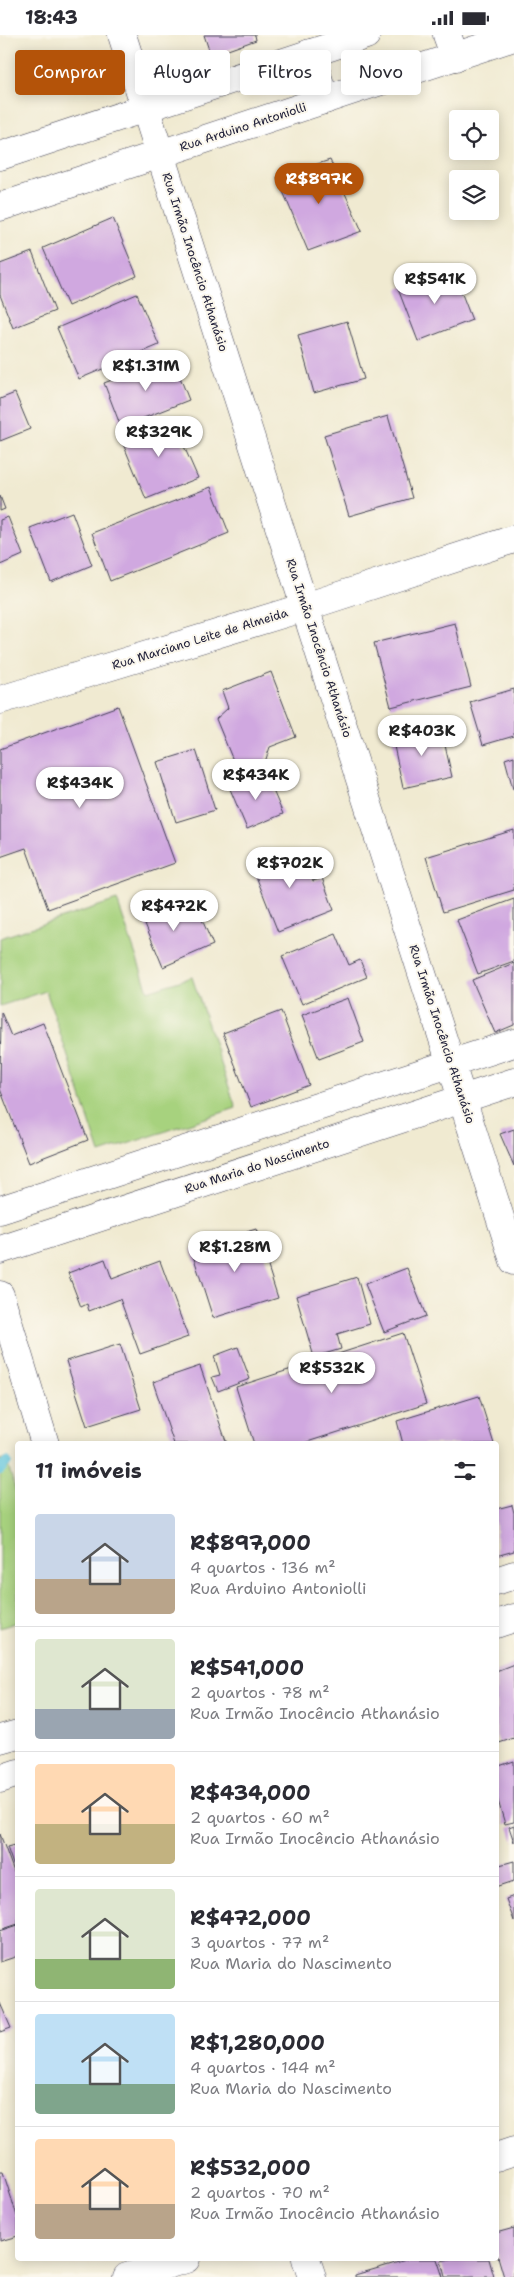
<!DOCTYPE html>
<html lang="pt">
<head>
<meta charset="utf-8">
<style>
  :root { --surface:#fff; --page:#f2f2f3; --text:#2b2b33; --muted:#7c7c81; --line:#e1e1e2; --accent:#b45309 }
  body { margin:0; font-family:"Shantell Sans",sans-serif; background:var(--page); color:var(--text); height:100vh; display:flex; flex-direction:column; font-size:19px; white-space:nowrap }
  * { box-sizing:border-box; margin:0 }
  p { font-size:16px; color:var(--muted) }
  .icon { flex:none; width:28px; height:28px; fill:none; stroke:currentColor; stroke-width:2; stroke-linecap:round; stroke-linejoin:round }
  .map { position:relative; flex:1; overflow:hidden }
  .sheet { position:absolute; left:15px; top:1406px; width:484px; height:820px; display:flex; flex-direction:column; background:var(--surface); border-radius:5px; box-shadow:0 2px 12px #0003 }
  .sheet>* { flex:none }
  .top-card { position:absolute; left:15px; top:15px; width:485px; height:45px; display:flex; gap:10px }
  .fabs { position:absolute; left:449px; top:75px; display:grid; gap:10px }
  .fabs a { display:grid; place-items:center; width:50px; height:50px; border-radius:5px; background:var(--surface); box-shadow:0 2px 12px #0003; font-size:25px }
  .price { position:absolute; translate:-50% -42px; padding:0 11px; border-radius:18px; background:#fff; color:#222; font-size:16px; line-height:32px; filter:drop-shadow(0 1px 2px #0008) }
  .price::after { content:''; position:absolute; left:50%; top:30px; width:15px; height:11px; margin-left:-8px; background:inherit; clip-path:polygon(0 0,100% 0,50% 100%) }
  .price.on { background:var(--accent); color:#fff }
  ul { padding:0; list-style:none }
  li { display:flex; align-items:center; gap:15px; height:125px; padding:0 20px }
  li+li { border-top:1px solid var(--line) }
  li span { display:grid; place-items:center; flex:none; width:140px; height:100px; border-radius:5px; color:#555 }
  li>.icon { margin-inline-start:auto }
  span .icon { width:60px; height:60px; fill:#fffc; stroke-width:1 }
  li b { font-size:21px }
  h2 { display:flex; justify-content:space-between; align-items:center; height:60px; padding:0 20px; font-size:21px }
  .pill { padding:0 18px; border-radius:5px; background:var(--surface); box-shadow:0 2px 12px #0003; font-size:18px; line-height:45px }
  .pill.on { background:var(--accent); color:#fff }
  .status { display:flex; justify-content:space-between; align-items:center; height:35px; padding:0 25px; background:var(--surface); direction:ltr }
  .status svg { height:14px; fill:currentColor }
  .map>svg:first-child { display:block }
</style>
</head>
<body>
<div class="status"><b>18:43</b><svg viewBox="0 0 49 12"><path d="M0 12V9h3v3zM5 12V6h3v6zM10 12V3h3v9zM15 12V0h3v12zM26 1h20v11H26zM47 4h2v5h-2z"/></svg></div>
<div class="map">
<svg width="514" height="2242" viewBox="0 0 514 2242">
  <rect width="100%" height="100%" fill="#fbf7ec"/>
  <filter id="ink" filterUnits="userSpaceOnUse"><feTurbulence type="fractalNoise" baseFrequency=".02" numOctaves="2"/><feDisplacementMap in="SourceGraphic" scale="10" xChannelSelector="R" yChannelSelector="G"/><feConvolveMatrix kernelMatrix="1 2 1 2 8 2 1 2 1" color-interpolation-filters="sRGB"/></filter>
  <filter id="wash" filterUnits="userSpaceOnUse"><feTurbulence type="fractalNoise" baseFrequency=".0096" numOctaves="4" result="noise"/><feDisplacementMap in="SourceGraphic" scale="20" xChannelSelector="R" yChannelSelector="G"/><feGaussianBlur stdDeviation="1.12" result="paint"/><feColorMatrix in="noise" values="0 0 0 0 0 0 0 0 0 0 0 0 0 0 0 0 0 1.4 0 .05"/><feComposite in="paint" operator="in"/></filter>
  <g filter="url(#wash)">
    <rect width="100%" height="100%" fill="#f0ead1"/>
    <g fill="#a7d27e" stroke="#647a5c">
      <path d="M117,865L148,956L192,942L236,1073L100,1118L46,956L0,971V903Z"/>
      <path d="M6,1423L17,1460L18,1587L0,1593V1425Z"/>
    </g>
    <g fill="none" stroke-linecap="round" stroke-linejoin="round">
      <path stroke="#5ec4dc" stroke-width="10" d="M0,1435L7,1427"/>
    </g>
    <g id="blocks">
      <g fill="#d0a8e0">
        <path d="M204,0H255L256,5L211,21Z"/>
        <path d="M330,125L362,196L308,216L277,142Z"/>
        <path d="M113,183L137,241L68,271L43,213Z"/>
        <path d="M32,217L55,276L13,293L0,260V229Z"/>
        <path d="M452,233L472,285L418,306L398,254Z"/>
        <path d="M137,259L159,310L79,344L57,293Z"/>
        <path d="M347,286L364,344L314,358L298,300Z"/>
        <path d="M172,322L189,365L121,392L104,348Z"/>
        <path d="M15,358L30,394L0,406V364Z"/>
        <path d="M388,381L412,463L349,481L324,400Z"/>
        <path d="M171,382L198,443L146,464L121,404Z"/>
        <path d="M211,452L229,498L110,546L92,498Z"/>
        <path d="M0,461L5,474L0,476Z"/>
        <path d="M72,477L92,530L51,547L30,493Z"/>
        <path d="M8,482L23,520L0,530V485Z"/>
        <path d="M455,588L471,652L391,672L374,608Z"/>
        <path d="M271,637L296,702L270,712L264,730L239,740L216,684L228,673L222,656Z"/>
        <path d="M514,654V701L483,710L470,667Z"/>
        <path d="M118,671L175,828L48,874L26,813L0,822V714Z"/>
        <path d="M441,692L452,742L403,753L392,702Z"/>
        <path d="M196,715L215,775L176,787L157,727Z"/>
        <path d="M514,721V754H513L505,724Z"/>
        <path d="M266,739L283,779L247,794L230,754Z"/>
        <path d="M514,795V855L443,877L426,822Z"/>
        <path d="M264,814L269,821L279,818L282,824L302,817L313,846L322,843L334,875L278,897L248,821Z"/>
        <path d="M161,862L170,885L197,873L213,910L163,932L138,872Z"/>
        <path d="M514,864V926L478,939L457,885Z"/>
        <path d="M336,899L349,930L360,925L367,942L302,969L282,921Z"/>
        <path d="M514,928V990L495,998L472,945Z"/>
        <path d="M348,963L364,1007L319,1024L302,980Z"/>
        <path d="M281,976L309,1050L251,1072L223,998Z"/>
        <path d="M1,977L11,1001L43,988L88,1105L29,1128L0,1054Z"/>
        <path d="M514,1094V1131L500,1099Z"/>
        <path d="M256,1194L278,1263L213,1283L191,1214Z"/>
        <path d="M105,1224L112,1244L160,1226L188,1302L140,1319L120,1264L89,1276L87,1269L81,1272L68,1238Z"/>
        <path d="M407,1233L426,1281L384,1297L365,1249Z"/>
        <path d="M357,1242L370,1289L337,1299L341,1314L314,1322L296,1261Z"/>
        <path d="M403,1298L426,1369L301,1409H254L236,1352Z"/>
        <path d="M120,1309L141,1374L87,1391L66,1326Z"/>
        <path d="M238,1312L250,1344L218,1356L212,1342L220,1340L214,1321Z"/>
        <path d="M200,1331L227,1409H174L153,1347Z"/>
        <path d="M479,1361L494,1409H403L397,1386Z"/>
        <path d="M512,1470L514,1478V1516L496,1521V1474Z"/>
        <path d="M514,1629V1703L499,1708L496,1700V1636Z"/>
        <path d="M514,1726V1787L505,1789L496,1759V1732Z"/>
        <path d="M514,1790V1807L509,1792Z"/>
        <path d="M0,1799L18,1848V1889L0,1895Z"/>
        <path d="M18,1809V1841H17L7,1812Z"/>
        <path d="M514,1826V1846L496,1852V1831Z"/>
        <path d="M514,1861V1886L506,1864Z"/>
        <path d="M18,1890V1921L0,1927V1896Z"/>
        <path d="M0,1968L11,1993L0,1997Z"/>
        <path d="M0,2137H3L18,2184V2201L0,2206Z"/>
        <path d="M514,2193V2242H504L496,2215V2198Z"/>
        <path d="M409,2224H437L443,2242H355V2240Z"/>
        <path d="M451,2224H489L494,2242H445L441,2226Z"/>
      </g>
    </g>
  </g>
  <g filter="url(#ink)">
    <use href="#blocks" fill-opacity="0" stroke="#414052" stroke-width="1"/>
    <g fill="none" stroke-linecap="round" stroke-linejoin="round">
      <g stroke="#414052" stroke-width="29">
        <g id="minor">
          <path d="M447,0L455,22"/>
          <path d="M310,18L325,65"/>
          <path d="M0,121L366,0"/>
          <path d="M0,172L514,2"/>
          <path d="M0,1175L514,1008"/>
          <path d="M0,1215L514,1047"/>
          <path d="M496,1546L514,1540"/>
          <path d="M496,1589L514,1583"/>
          <path d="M0,1704L18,1699"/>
          <path d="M0,1744L18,1738"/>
          <path d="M496,2122L514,2116"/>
          <path d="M127,2242L186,2224"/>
        </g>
      </g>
      <g stroke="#414052" stroke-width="29">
        <g id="tertiary">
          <path d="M122,0L514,1226"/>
          <path d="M0,665L305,572L514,504"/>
          <path d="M0,1260L45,1409"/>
          <path d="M306,2224L312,2242"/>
        </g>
      </g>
      <use href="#minor" stroke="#fff" stroke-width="28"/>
      <use href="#tertiary" stroke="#fff" stroke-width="28"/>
    </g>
  </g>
  <g text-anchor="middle" stroke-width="4" stroke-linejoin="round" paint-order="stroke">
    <g font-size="12" fill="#22223b" stroke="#fbf7ec">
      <text transform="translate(243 92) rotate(-18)" y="4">Rua Arduino Antoniolli</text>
      <text transform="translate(195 227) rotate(72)" y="4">Rua Irmão Inocêncio Athanásio</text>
      <text transform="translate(200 604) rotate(-17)" y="4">Rua Marciano Leite de Almeida</text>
      <text transform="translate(319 613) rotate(72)" y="4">Rua Irmão Inocêncio Athanásio</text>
      <text transform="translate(442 999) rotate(72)" y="4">Rua Irmão Inocêncio Athanásio</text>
      <text transform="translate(257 1131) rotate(-18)" y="4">Rua Maria do Nascimento</text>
    </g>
  </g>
</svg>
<div class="fabs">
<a><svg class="icon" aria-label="locate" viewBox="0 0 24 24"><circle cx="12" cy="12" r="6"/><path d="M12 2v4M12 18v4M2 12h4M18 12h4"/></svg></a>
<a><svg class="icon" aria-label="layers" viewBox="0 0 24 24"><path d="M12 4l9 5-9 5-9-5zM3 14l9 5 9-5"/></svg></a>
</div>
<b class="price on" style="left:319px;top:170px">R$897K</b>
<b class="price" style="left:435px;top:270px">R$541K</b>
<b class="price" style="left:146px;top:357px">R$1.31M</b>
<b class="price" style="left:159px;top:423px">R$329K</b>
<b class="price" style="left:422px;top:722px">R$403K</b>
<b class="price" style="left:256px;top:766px">R$434K</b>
<b class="price" style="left:80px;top:774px">R$434K</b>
<b class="price" style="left:290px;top:854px">R$702K</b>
<b class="price" style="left:174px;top:897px">R$472K</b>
<b class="price" style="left:235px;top:1238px">R$1.28M</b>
<b class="price" style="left:332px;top:1359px">R$532K</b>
<div class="top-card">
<a class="pill on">Comprar</a>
<a class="pill">Alugar</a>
<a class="pill">Filtros</a>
<a class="pill">Novo</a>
</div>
<section class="sheet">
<h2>11 imóveis<svg class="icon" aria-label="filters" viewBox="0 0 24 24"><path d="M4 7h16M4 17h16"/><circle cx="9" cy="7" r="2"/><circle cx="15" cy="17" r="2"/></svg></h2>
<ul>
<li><span style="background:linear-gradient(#c9d6e8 65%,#b9a48a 0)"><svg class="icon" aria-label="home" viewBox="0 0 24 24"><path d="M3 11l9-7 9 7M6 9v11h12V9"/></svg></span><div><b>R$897,000</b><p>4 quartos · 136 m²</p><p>Rua Arduino Antoniolli</p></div></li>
<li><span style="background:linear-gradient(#dfe7d0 70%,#9aa5b1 0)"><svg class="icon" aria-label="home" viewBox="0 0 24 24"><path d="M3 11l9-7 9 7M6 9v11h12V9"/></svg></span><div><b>R$541,000</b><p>2 quartos · 78 m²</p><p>Rua Irmão Inocêncio Athanásio</p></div></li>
<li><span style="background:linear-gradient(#ffd9b3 60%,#c2b280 0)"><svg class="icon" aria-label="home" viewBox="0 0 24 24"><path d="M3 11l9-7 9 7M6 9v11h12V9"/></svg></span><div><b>R$434,000</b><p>2 quartos · 60 m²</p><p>Rua Irmão Inocêncio Athanásio</p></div></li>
<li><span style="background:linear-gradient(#dfe7d0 70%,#8fb573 0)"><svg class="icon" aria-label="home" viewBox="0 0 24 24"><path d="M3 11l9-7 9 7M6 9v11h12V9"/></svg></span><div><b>R$472,000</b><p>3 quartos · 77 m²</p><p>Rua Maria do Nascimento</p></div></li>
<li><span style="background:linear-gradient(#bfe0f5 70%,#7fa58c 0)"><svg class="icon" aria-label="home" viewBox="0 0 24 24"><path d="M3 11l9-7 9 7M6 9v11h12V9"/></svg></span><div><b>R$1,280,000</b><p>4 quartos · 144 m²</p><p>Rua Maria do Nascimento</p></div></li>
<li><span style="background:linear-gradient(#ffd9b3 65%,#b9a48a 0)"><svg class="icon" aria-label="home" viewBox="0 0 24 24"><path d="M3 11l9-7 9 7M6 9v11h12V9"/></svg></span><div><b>R$532,000</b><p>2 quartos · 70 m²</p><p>Rua Irmão Inocêncio Athanásio</p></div></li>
</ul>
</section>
</div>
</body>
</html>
